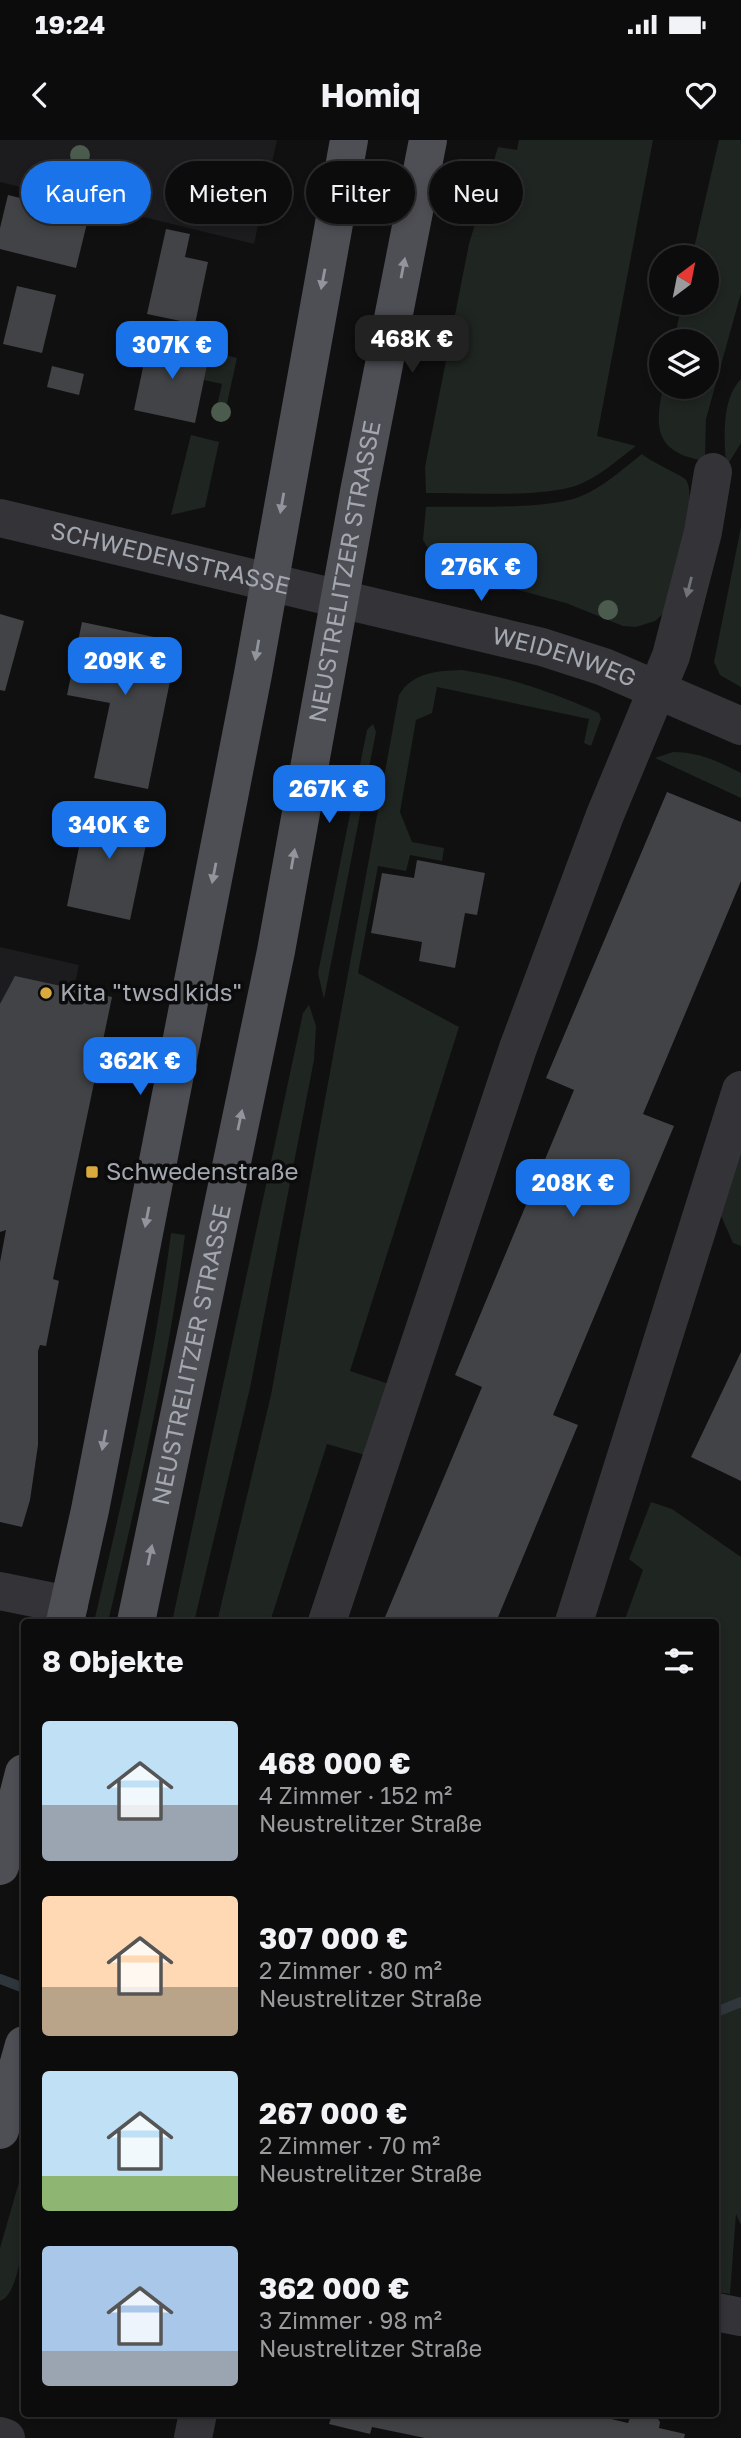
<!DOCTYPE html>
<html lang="de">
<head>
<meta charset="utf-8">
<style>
  :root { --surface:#0c0c0d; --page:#1a1a1b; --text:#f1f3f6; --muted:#9a9b9d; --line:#2c2c2e; --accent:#1a73e8 }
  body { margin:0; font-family:"Golos Text",sans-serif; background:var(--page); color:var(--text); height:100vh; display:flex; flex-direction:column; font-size:26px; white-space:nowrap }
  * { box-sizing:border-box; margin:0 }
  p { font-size:23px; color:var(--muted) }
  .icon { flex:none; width:38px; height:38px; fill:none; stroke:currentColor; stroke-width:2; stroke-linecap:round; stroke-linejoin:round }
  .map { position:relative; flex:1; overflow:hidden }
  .sheet { position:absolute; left:21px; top:1479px; width:698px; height:798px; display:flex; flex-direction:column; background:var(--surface); border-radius:7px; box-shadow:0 4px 10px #0003,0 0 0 2px var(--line) }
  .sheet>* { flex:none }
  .top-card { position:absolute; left:21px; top:21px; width:700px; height:63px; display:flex; gap:14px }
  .needle { width:46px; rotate:32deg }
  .tools { position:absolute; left:649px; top:105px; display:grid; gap:14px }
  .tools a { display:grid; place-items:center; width:70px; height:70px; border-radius:50%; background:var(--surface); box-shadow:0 4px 10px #0003,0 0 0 2px var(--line); font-size:35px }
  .price { position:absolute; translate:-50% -60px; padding:0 16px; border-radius:14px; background:var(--accent); color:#fff; font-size:23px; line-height:46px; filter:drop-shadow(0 2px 4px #0008) }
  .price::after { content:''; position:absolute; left:50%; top:42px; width:21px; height:16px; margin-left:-10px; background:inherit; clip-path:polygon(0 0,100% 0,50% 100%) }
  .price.current { background:#222; color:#fff }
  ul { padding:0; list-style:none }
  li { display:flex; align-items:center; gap:21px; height:175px; padding:0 21px }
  li span { display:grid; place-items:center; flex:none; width:196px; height:140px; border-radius:7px; color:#555 }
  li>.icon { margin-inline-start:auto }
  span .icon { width:84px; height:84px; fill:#fffc; stroke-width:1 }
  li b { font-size:30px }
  h2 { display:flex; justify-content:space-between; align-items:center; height:84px; padding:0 21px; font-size:30px }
  .tag { padding:0 24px; border-radius:32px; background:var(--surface); box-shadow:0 4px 10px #0003,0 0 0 2px var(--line); font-size:24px; line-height:63px }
  .tag.current { background:var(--accent); color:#fff }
  .status { display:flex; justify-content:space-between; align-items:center; height:49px; padding:0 35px; background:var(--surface); direction:ltr }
  .status svg { height:19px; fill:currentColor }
  header { display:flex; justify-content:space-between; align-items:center; height:91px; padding:0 21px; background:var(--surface); font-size:32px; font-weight:700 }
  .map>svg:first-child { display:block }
</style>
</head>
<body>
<div class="status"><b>19:24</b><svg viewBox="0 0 49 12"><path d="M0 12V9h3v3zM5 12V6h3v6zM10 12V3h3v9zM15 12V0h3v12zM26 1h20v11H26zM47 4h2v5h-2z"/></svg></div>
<header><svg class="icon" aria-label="back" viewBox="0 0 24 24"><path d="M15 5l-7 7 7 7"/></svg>Homiq<svg class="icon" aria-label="heart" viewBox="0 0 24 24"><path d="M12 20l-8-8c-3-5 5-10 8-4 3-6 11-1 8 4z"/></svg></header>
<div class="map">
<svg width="741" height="2298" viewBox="0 0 741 2298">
  <rect width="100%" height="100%" fill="#101011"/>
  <g fill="#1c1c1e">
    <path d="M0,0H277L254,104L0,42Z"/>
    <path d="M0,807L79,825L74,848L112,857L103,901L0,878Z"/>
  </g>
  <g fill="#1f2520">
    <path d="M519,0H653L597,296L636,306C617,320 596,340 572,347C529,358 471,352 426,353L425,327L469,104L498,7L517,10Z"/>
    <path d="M719,0H741V153L706,279L705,316L699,320C654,310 655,286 663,247H707V201H674L682,163H707V117H692Z"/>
    <path d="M210,211L237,218L224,277L215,275L222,244L204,240Z"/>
    <path d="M741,239V303L726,327C725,300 720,261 741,239Z"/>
    <path d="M191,295L219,302L205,367L171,375Z"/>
    <path d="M642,314C653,323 679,334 685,339C701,354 669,453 663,474L655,481L636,487L623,486L566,463L451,432L434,419L423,400L426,367C467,366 543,370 579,357C602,348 623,329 642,314Z"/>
    <path d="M741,387V547L720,535L714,522Z"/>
    <path d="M462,530C514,538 551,552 599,573L601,579L591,606L584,603L589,579L437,547L432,573L416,580L400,672L412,702L444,708L442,721L410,715L406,731L378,726L358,833L459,887L350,1231L389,1244L365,1315L327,1304L270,1482H217L271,1255L399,555C413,532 437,531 462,530Z"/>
    <path d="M373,584L376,592L324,859L318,833L367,590Z"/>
    <path d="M673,612C698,612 718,621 741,633V658L655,618Z"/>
    <path d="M309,865L316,886L314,920L250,1248L194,1482H172L303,873Z"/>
    <path d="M741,1001V1106L733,1103L719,1071Z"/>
    <path d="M171,1093L185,1095C168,1226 138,1354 108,1482H94C124,1353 154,1225 171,1093Z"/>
    <path d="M651,1362L672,1369L741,1417V2085L736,2074L730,2154L716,2152V1482H624L643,1430L629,1419Z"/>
    <path d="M24,2025C25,2051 27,2151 0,2161V2108Z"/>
  </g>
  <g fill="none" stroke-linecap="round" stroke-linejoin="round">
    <g stroke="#2f363c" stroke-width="10">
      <path d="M0,1839L24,1848"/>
      <path d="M716,1872L741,1862"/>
    </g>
  </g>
  <g fill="#424346">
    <path d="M8,55L89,75L76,128L0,109V88Z"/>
    <path d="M166,89L190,94L185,117L208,122L195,184L147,174Z"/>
    <path d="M17,146L56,155L42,213L3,204Z"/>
    <path d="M149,199L210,211L195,283L134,270Z"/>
    <path d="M52,226L84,234L79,255L47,247Z"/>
    <path d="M0,474L24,481L5,551L0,550Z"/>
    <path d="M82,482L178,502L148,649L94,638L110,563L67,555Z"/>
    <path d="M667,652L741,682V741L643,974L674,986L553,1275L578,1285L496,1482H383L482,1247L455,1235L574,950L546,938Z"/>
    <path d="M88,663L152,676L130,780L67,766Z"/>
    <path d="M417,720L485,733L477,775L465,773L455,828L419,821L422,802L371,793L382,733L414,738Z"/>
    <path d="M15,836L112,857L53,1139L59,1141L46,1206L40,1205L38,1211V1305L30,1360L22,1387L0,1382V1122L6,1090L0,1092V864Z"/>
    <path d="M741,1212V1341L691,1317Z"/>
    <path d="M316,2273H586L628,2283L632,2273H643L656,2276L660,2282L659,2288L685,2294L684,2298H425L372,2287L370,2294L329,2284L331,2278Z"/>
  </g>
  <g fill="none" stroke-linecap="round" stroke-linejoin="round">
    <g stroke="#343438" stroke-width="38">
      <path id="s1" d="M0,378L542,507L604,527L741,586"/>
      <path d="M0,1451L69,1465"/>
      <path d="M327,1482L518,908L605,675L671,516L703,392L713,332"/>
      <path d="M574,1482L741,950"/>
      <path d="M716,2172L741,2177"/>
      <path d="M0,2296L6,2298"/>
      <path d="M193,2298L198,2273"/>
    </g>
    <g stroke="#4e4f55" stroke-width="38">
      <path d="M65,1482L90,1370L253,534L349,0"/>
      <path id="s2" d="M136,1482L276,811L359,352L428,0"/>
      <path d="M0,1726L24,1633"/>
      <path d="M0,1990L24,1905"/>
    </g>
  </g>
  <g fill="#4b5b4e">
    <circle cx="80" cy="15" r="10"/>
    <circle cx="128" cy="54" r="10"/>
    <circle cx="221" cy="272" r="10"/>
    <circle cx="504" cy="427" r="10"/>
    <circle cx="608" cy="470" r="10"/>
  </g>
  <defs><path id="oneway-solid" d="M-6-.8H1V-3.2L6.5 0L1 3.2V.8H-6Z" transform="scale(1.75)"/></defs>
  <g fill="#92959e">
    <use href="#oneway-solid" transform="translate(403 128) rotate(-79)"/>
    <use href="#oneway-solid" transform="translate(323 139) rotate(101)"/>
    <use href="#oneway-solid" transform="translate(282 363) rotate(100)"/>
    <use href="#oneway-solid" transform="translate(257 510) rotate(100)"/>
    <use href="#oneway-solid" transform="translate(293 719) rotate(-80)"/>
    <use href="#oneway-solid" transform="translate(214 733) rotate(101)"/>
    <use href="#oneway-solid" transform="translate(240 980) rotate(-78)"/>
    <use href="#oneway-solid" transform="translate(147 1077) rotate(101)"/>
    <use href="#oneway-solid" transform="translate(104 1300) rotate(101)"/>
    <use href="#oneway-solid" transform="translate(150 1415) rotate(-78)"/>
  </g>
  <use fill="#71737a" href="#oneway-solid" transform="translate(689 447) rotate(104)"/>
  <g fill="#daaa3f" stroke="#0b0b0c" stroke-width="2.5">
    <circle cx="46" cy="853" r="7"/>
    <rect x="85" y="1025" width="14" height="14" rx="3.5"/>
  </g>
  <g text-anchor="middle" stroke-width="7" stroke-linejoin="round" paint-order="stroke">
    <g font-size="24" fill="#a3a7b0" stroke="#0b0b0c">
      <text dy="8" stroke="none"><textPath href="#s1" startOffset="175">SCHWEDENSTRASSE</textPath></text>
      <text dy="8" stroke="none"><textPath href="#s2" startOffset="1071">NEUSTRELITZER STRASSE</textPath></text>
      <text dy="8" stroke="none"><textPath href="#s1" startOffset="581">WEIDENWEG</textPath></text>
      <text dy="8" stroke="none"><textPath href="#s2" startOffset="273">NEUSTRELITZER STRASSE</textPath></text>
    </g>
    <g font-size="24" fill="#a3a7b0" stroke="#0b0b0c" text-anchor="start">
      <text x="60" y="861">Kita "twsd kids"</text>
      <text x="106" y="1040">Schwedenstraße</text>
    </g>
  </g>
</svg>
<div class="tools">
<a><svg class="needle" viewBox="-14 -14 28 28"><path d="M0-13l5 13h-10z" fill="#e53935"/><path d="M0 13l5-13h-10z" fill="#9a9b9d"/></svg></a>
<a><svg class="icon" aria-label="layers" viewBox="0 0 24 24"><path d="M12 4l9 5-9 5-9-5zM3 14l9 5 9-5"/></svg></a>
</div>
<b class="price current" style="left:412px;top:235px">468K €</b>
<b class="price" style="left:172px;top:241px">307K €</b>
<b class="price" style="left:481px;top:463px">276K €</b>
<b class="price" style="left:125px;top:557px">209K €</b>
<b class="price" style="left:329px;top:685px">267K €</b>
<b class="price" style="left:109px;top:721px">340K €</b>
<b class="price" style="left:140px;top:957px">362K €</b>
<b class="price" style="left:573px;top:1079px">208K €</b>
<div class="top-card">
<a class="tag current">Kaufen</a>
<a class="tag">Mieten</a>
<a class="tag">Filter</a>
<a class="tag">Neu</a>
</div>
<section class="sheet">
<h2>8 Objekte<svg class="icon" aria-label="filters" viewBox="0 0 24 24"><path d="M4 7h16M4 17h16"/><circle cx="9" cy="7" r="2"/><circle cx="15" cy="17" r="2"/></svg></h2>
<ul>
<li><span style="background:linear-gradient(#bfe0f5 60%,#9aa5b1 0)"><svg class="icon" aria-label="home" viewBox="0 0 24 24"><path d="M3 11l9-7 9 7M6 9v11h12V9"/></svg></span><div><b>468 000 €</b><p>4 Zimmer · 152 m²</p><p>Neustrelitzer Straße</p></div></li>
<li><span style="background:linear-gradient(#ffd9b3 65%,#b9a48a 0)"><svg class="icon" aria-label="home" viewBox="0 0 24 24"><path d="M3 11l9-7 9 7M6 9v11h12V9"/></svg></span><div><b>307 000 €</b><p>2 Zimmer · 80 m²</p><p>Neustrelitzer Straße</p></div></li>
<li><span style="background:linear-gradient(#bfe0f5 75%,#8fb573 0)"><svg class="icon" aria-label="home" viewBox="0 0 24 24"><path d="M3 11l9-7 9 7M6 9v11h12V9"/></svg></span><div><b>267 000 €</b><p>2 Zimmer · 70 m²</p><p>Neustrelitzer Straße</p></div></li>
<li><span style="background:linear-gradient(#a9c7e8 75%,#9aa5b1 0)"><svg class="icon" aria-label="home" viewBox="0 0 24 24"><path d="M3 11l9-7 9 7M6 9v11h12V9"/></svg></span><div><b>362 000 €</b><p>3 Zimmer · 98 m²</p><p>Neustrelitzer Straße</p></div></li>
</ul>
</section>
</div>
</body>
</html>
